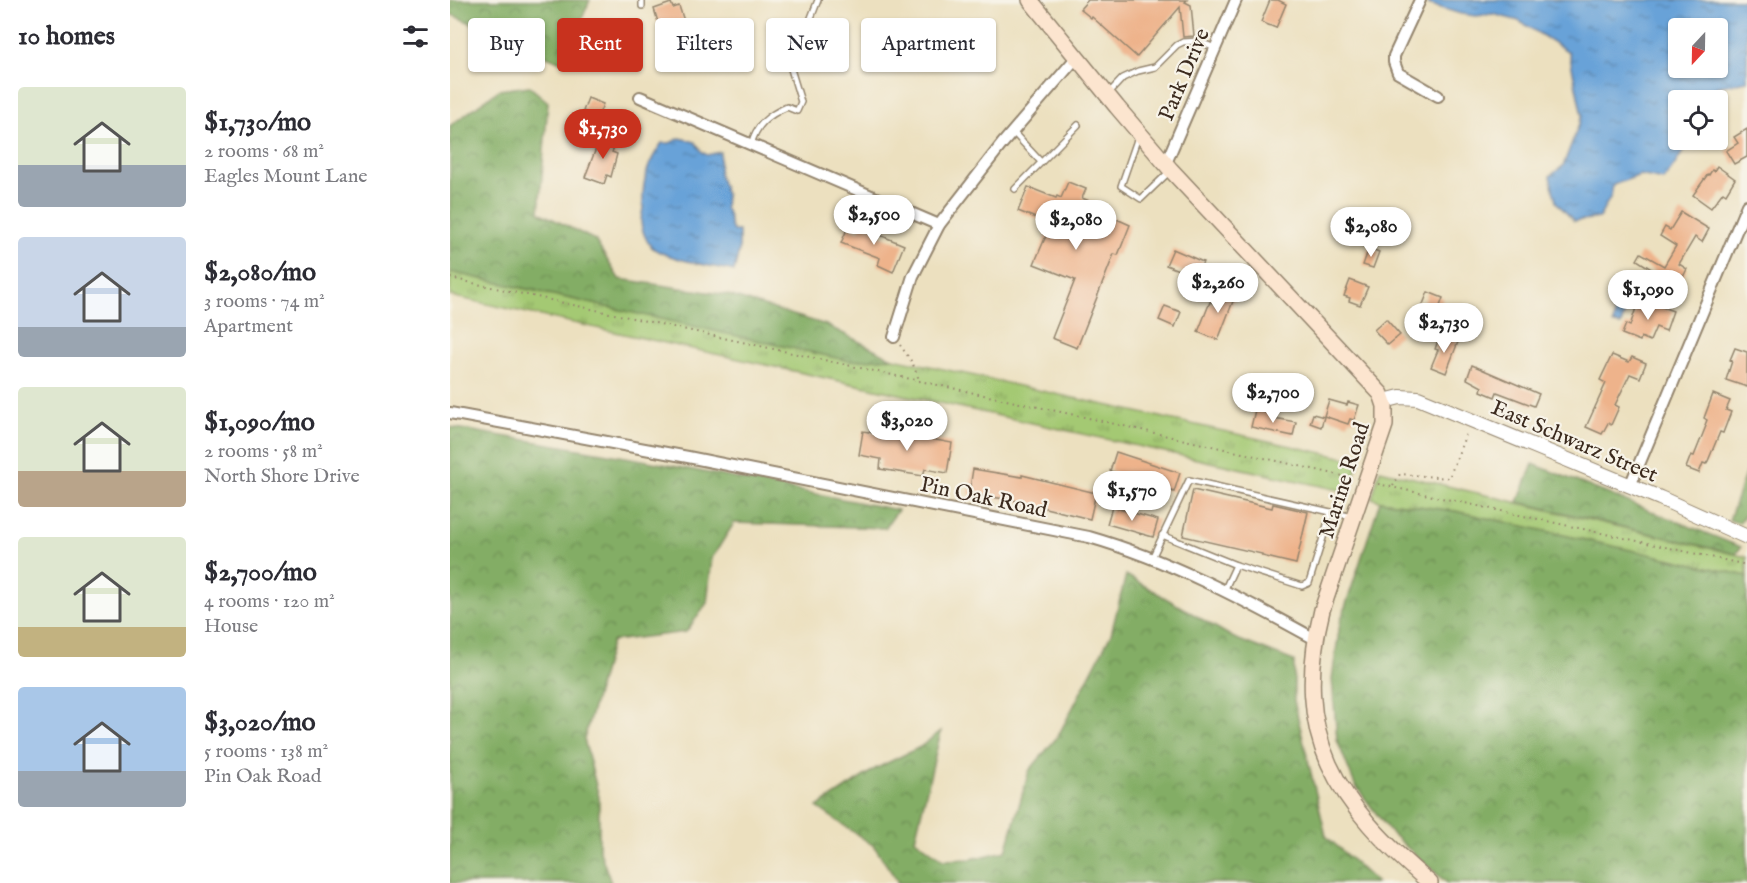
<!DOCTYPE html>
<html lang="en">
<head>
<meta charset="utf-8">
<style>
  :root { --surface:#fff; --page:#f7f7f7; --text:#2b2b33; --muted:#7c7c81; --accent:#c8321e }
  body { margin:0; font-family:"IM FELL English",serif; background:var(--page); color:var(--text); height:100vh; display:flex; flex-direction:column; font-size:22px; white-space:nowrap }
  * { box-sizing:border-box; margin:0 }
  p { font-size:20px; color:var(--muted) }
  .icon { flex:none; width:33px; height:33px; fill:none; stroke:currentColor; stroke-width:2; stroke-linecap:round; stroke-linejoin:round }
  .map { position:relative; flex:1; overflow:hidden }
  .sheet { display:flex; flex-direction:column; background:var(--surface); width:450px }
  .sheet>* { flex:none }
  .guide { position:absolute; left:18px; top:18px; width:570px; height:54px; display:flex; gap:12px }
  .needle { width:39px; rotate:202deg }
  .tools { position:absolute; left:1218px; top:18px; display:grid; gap:12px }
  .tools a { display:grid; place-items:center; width:60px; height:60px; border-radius:6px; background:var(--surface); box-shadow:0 2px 4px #0004; font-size:30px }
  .price { position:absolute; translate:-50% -51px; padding:0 14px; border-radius:21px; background:#fff; color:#222; font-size:20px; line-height:39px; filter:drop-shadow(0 2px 3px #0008) }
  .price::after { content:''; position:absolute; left:50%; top:36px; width:18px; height:14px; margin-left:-9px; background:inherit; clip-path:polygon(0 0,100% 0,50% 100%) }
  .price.active { background:var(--accent); color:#fff }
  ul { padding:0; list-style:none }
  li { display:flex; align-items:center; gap:18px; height:150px; padding:0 18px }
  li span { display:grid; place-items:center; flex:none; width:168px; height:120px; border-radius:6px; color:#555 }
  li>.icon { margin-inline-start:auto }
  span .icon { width:72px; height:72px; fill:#fffc; stroke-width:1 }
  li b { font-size:26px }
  h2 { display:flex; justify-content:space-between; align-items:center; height:72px; padding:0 18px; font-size:26px }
  .pill { padding:0 21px; border-radius:6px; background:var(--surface); box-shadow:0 2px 4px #0004; font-size:21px; line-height:54px }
  .pill.active { background:var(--accent); color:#fff }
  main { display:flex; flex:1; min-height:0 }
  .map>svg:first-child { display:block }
</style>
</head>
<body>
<main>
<section class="sheet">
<h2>10 homes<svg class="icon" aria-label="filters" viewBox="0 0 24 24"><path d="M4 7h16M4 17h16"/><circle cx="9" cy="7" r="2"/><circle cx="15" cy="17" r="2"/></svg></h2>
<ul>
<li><span style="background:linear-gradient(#dfe7d0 65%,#9aa5b1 0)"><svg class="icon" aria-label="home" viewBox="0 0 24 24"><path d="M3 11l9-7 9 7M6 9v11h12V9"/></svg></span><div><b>$1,730/mo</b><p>2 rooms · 68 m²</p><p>Eagles Mount Lane</p></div></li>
<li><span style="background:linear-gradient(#c9d6e8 75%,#9aa5b1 0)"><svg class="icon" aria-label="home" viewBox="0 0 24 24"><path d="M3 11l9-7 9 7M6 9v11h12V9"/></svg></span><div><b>$2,080/mo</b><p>3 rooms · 74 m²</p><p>Apartment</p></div></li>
<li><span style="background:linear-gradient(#dfe7d0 70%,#b9a48a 0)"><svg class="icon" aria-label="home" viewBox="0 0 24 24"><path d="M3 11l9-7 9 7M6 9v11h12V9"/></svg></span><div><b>$1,090/mo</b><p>2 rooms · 58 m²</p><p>North Shore Drive</p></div></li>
<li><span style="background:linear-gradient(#dfe7d0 75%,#c2b280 0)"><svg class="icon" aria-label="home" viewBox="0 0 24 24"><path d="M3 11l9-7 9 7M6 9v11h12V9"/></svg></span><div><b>$2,700/mo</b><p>4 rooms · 120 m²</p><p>House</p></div></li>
<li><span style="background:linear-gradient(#a9c7e8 70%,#9aa5b1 0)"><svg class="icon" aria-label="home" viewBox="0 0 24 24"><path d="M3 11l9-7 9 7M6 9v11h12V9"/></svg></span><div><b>$3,020/mo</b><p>5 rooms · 138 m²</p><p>Pin Oak Road</p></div></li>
</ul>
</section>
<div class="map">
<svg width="1297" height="883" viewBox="0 0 1297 883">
  <defs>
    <pattern id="grass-tufts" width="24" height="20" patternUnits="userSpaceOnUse" patternTransform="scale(1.5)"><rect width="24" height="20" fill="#a4c973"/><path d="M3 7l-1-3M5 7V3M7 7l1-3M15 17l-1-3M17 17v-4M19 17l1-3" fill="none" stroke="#87a35e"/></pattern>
    <pattern id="forest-crowns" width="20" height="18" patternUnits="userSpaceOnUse" patternTransform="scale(1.5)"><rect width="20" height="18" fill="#83ad65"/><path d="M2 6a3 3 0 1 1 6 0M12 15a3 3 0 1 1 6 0" fill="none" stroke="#6c8d53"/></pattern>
    <pattern id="water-ripples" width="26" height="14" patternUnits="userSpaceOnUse" patternTransform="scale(1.5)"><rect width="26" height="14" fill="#68a2d8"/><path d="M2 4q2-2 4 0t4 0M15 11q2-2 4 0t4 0" fill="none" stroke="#5784af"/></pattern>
  </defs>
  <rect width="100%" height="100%" fill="#f7f3e8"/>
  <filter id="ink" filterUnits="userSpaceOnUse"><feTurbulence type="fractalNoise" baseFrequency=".0167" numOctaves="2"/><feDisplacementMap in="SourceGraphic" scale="12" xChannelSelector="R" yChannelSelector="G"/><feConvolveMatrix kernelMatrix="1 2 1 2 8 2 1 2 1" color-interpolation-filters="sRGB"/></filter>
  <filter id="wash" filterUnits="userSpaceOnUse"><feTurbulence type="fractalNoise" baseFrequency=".008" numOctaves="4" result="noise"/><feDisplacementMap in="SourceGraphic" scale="24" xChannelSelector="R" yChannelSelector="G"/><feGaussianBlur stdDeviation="1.35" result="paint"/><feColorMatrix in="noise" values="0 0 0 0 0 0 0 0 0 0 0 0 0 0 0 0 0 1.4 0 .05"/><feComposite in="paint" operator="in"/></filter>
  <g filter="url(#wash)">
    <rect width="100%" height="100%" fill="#ece0bf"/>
    <g fill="url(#grass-tufts)" stroke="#707a48" stroke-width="1.5">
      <path d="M0,260L909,461L898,492L0,296Z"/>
      <path d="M930,470L1297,557V576L1005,511L930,501L922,498Z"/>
    </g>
    <g fill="url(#forest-crowns)" stroke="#5f6c42" stroke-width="1.5">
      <path d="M0,0H140L113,63L0,14Z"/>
      <path d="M79,86L98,102L89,212L145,240L169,279L278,295L376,325L442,358L400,361L0,272V126L49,90Z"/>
      <path d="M0,427L187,459L448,510L435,528L284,523L262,558L257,603L236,632L162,641L134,739L149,797V849L161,883H0Z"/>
      <path d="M1083,464L1291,547L1286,554L1068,502Z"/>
      <path d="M1297,469V512L1289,523L1279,520Z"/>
      <path d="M930,501L1005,511L1297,576V883H997L940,832L905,785L887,740L882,679L890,623Z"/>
      <path d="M676,575L784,638L844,661V701L876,836L927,883H447L448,882L424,846L367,807L425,769L470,747L491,731L465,839L493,860L521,859L556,851L579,771L608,736L661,634Z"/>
    </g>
    <g fill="url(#water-ripples)" stroke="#52667b" stroke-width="1.5" fill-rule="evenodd">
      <path d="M980,0H1297V81L1266,87L1248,100H1228V140H1239C1232,154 1224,168 1213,180L1190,175L1163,185L1161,196L1149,218L1124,221L1106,202L1100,176L1113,166L1132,116L1119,52L1069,21L1043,14L1026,16L1011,14L978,4ZM1228,28H1268V68H1228Z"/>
      <path d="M230,138L245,142L252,152L257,155L270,152L269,174L276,195L275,208C281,215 278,223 283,231H289V251L284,271C267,267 210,258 201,246C196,241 191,228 191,221C191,215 194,209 193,203C192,179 199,161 212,143H220Z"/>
      <path d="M1164,301L1178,303L1171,325L1163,324L1165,312L1162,311Z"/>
    </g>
    <g id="blocks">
      <g fill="#eeb38b">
        <path d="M638,0H737L735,2L741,5L744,36L733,37L730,7L687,57L642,17L641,18L630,9Z"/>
        <path d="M820,0H828L836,4L826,28L811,22Z"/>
        <path d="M221,3L223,8L229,6L235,24L211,32L204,9Z"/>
        <path d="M138,98L153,104L148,117L133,111Z"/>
        <path d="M1297,129V157L1284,164L1276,151L1288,143L1284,137Z"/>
        <path d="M155,134L168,139L162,152L167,154L161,177L157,175L154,184L135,177L147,146L149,147Z"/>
        <path d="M1267,166L1285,179L1276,194L1273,192L1261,208L1243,195L1258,174L1259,175L1262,170L1264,171Z"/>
        <path d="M618,182L636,189L632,198L662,210L660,216L680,225L668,255L664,254L627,348L602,338L625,280L584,264L601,224L568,211L578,187L606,198L607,196L611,198Z"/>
        <path d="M1231,212L1259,229L1252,242L1245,237L1229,264L1237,269L1227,289L1230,291L1225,300L1201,286L1204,281L1201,280L1206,272L1187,260L1191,253L1214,266L1226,246L1210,236L1215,227L1220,230Z"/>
        <path d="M412,224L426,230L425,233L454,245L443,272L428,265L430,258L391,243L398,227L409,231Z"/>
        <path d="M919,248L929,252L923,268L913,265Z"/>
        <path d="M723,249L753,262L748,274L737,269L736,273L716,265Z"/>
        <path d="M900,280L918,287L910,305L899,301L900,298L894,296Z"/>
        <path d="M777,284L785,287L784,290L787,291L768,340L748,332L760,302L767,304L774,286L776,287Z"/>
        <path d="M978,292L993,298L985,320L969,314Z"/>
        <path d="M1193,300L1223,311L1216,331L1206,327L1200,341L1191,337L1190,341L1172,334L1176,324L1180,326L1186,308L1190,309Z"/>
        <path d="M715,306L731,312L725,327L709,320Z"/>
        <path d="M936,319L950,335L938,345L924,330Z"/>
        <path d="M990,335L1008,342L996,373L981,367L988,350L985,349Z"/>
        <path d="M1285,348L1297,352V387L1276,380L1282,361L1280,360Z"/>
        <path d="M1162,355L1179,362L1182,357L1196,363L1190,378L1180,374L1165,405L1169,407L1161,425L1158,423L1152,434L1136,427L1156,383L1150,380Z"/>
        <path d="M1022,365L1089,394L1084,406L1047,392L1045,397L1031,391L1032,387L1017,379Z"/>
        <path d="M1263,394L1280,401L1276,410L1281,412L1273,433L1270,432L1258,461L1256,464L1253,463L1249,473L1236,468L1241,455L1244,456L1256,426L1255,425L1257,420L1254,418Z"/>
        <path d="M879,400L897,405L898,402L909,405L904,420L900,419L898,424L874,416Z"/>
        <path d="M805,410L824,414V418L846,422L843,436L801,427Z"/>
        <path d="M863,414L874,417L871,427L860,423Z"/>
        <path d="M438,428L481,435L480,439L502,443L497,473L475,469L473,476L430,469L431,459L409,455L413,431L436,435Z"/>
        <path d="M666,452L730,473L724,492L660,471Z"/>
        <path d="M523,469L572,477V475L646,493L640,519L563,500L519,494Z"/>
        <path d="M743,490L822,508L823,504L858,512L846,564L812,556V554L733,536Z"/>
        <path d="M662,507L708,520L703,537L657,524Z"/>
      </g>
    </g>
  </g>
  <g filter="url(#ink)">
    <use href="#blocks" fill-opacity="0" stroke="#94856e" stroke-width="1.5"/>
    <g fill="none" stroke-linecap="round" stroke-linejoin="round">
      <g stroke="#94856e" stroke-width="8">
        <g id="service">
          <path d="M192,0V6"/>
          <path d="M658,94L673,78L688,71L705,67L727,45L733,42L748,41L765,48"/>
          <path d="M563,132L591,162"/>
          <path d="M689,134L671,186L691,199L720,171"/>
          <path d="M301,145C306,125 318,115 337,107L347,111L351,102L341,69L368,0"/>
          <path d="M565,189L628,125"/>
          <path d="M712,535L786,565L852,586L859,583L881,512"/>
          <path d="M702,558L739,480L903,517"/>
          <path d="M774,591L786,565"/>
        </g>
      </g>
      <g stroke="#94856e" stroke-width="14">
        <g id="minor">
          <path d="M970,0L944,56V62L948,73L988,96"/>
          <path d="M190,97L489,225"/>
          <path d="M716,163L786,0"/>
          <path d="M444,337L463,276L489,225L552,144L626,58"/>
          <path d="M0,413L238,457L639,537C719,560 793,599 865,639"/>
          <path d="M1180,486L1297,205"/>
        </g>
      </g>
      <g stroke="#94856e" stroke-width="16">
        <path id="tertiary" d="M934,401L950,397L968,398L1210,498L1297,537"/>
      </g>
      <g stroke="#94856e" stroke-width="18">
        <path id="secondary" d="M580,0L667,107L721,170L931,394L935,406V425L872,610C841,737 886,803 980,883"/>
      </g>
      <g stroke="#94856e" stroke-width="2" stroke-dasharray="1.5 4.5" stroke-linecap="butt">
        <path d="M0,278L643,419L902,478"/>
        <path d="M450,345L462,362L470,382"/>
        <path d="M928,484L1297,565"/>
        <path d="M943,486L950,474L999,478L1017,431"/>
      </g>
      <use href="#service" stroke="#fff" stroke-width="5"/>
      <use href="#minor" stroke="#fff" stroke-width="10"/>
      <use href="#tertiary" stroke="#fff" stroke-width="14"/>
      <use href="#secondary" stroke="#fce5cf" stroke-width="15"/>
    </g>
  </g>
  <g text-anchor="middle" stroke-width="4.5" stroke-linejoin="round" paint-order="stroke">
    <g font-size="22" fill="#3b2a1e" stroke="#f7f3e8">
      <text transform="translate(733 74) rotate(-67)" y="8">Park Drive</text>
      <text transform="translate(1125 440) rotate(23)" y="8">East Schwarz Street</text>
      <text transform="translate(893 480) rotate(-72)" y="8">Marine Road</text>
      <text transform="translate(534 496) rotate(12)" y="8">Pin Oak Road</text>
    </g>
  </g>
</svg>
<div class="tools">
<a><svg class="needle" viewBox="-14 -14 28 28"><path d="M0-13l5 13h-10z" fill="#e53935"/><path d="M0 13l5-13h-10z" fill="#7c7c81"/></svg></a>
<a><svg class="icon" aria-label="locate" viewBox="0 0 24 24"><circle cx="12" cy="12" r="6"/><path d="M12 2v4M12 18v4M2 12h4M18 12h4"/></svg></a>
</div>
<b class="price active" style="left:153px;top:160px">$1,730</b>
<b class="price" style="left:424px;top:246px">$2,500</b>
<b class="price" style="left:626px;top:251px">$2,080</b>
<b class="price" style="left:921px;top:258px">$2,080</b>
<b class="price" style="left:768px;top:314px">$2,260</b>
<b class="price" style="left:1198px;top:321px">$1,090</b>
<b class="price" style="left:994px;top:354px">$2,730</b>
<b class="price" style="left:823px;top:424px">$2,700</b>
<b class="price" style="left:457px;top:452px">$3,020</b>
<b class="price" style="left:682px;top:522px">$1,570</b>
<div class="guide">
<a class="pill">Buy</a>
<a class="pill active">Rent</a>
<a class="pill">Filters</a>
<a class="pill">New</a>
<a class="pill">Apartment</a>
</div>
</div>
</main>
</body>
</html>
